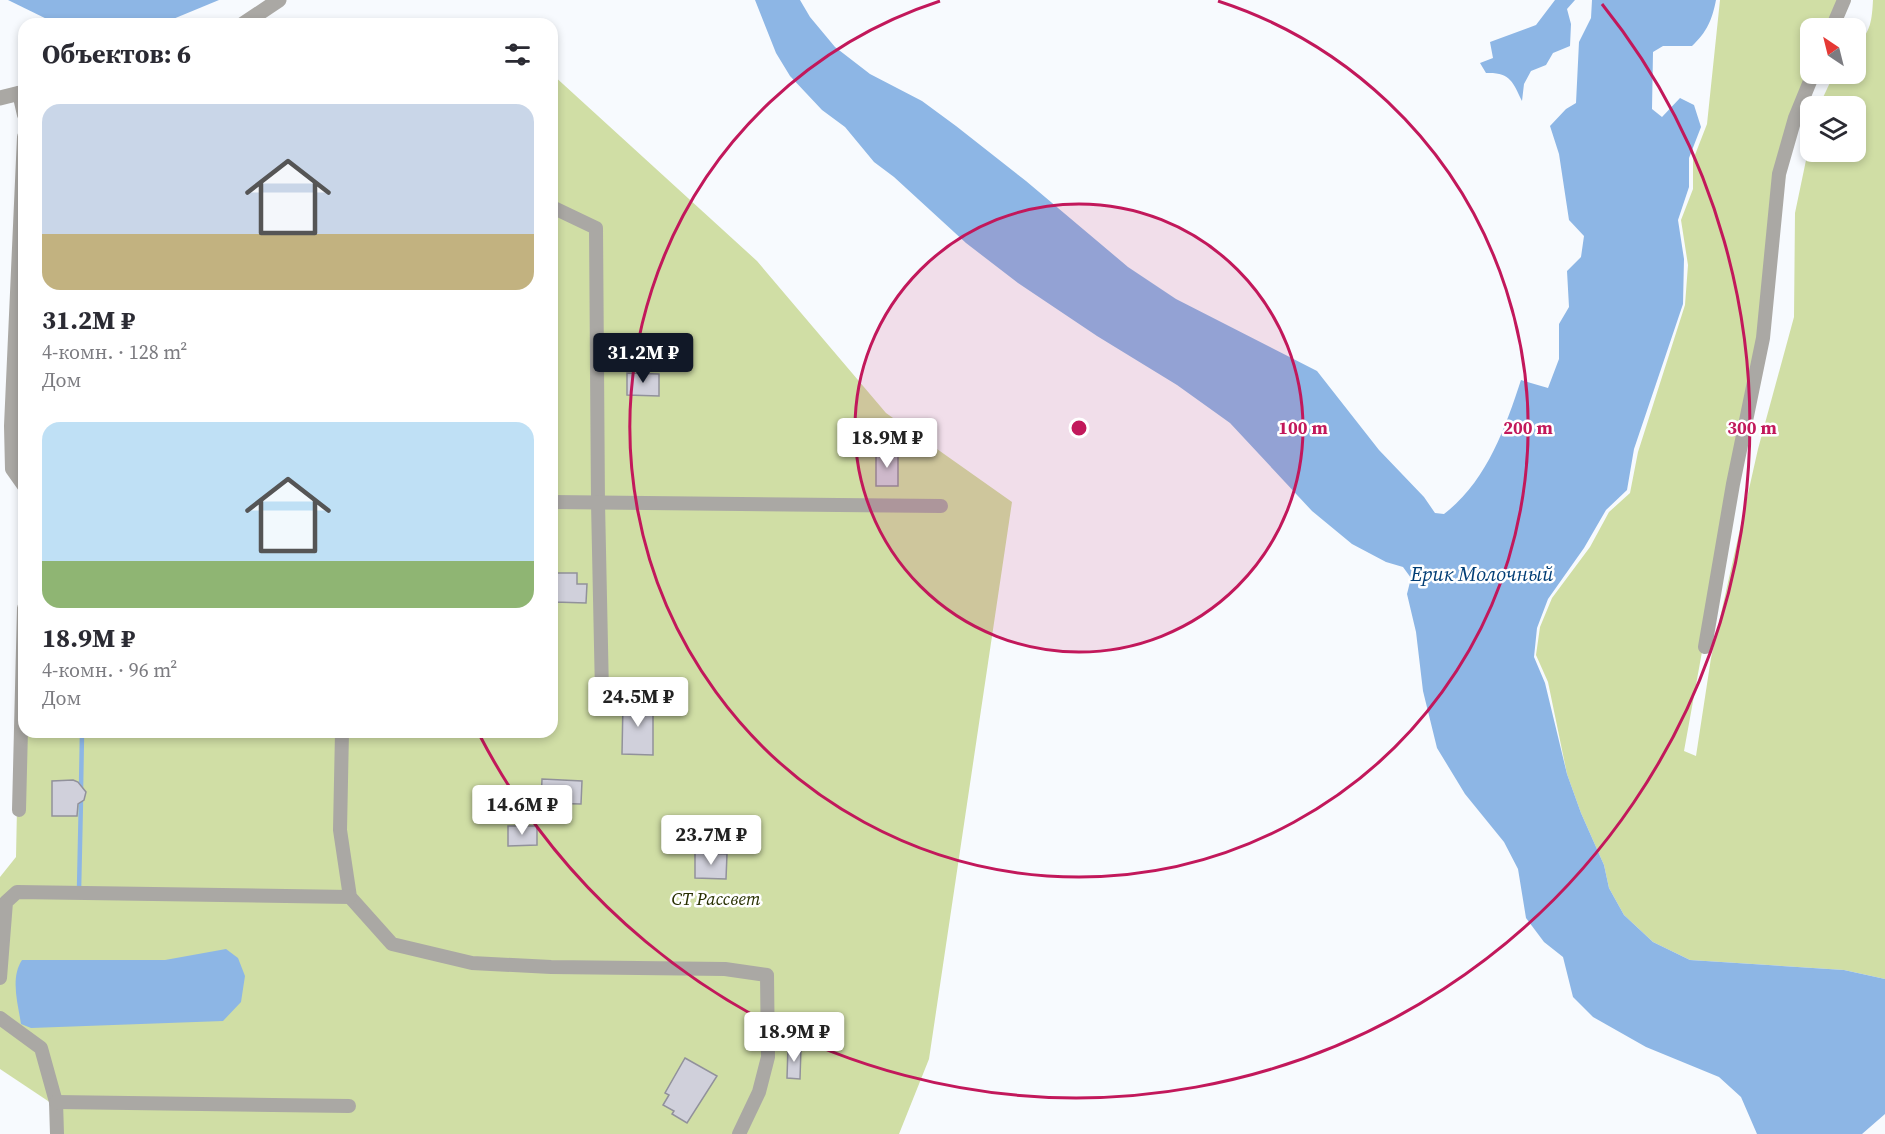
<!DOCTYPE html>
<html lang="ru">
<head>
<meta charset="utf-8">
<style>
  :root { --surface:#fff; --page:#f2f2f3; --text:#2b2b33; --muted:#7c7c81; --accent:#111827 }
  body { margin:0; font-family:"Source Serif 4",serif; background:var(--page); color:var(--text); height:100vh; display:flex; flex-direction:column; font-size:22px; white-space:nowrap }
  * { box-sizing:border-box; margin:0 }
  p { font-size:20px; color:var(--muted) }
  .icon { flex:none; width:33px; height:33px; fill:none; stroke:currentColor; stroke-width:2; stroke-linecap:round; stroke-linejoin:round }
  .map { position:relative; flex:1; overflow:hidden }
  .panel { position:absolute; left:18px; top:18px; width:540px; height:720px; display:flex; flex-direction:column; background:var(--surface); border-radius:18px; box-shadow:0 3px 9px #0003 }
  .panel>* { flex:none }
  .needle { width:39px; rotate:325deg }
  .buttons { position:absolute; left:1800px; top:18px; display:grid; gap:12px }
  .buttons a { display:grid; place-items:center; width:66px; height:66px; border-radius:12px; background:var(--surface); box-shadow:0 3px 9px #0003; font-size:30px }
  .price { position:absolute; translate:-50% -51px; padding:0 14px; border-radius:6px; background:#fff; color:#222; font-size:20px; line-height:39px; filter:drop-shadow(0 2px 3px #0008) }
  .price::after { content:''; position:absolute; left:50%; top:36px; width:18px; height:14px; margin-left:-9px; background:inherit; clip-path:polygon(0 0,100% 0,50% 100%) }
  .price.selected { background:var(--accent); color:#fff }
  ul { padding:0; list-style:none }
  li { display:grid; align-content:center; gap:12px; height:318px; padding:0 24px }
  li span { display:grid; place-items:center; height:186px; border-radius:18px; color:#555 }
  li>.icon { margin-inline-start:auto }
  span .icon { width:108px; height:108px; fill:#fffc; stroke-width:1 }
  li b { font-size:26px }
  h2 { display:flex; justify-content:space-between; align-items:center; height:72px; padding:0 24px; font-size:26px }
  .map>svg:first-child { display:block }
</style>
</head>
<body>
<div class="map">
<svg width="1885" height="1134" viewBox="0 0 1885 1134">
  <rect width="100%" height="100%" fill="#f7fafe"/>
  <g fill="#d0dea5">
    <path d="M1720,0H1843L1831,28H1810V74L1794,117L1762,338L1717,569L1684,751L1696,756L1711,658L1758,449L1794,317L1795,213L1810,141V152H1856V106H1819L1834,74H1856V45C1871,33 1872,19 1873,0H1885V979L1844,970L1690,960L1653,942L1624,915L1609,888L1604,865L1581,813L1567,774L1548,682L1536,655L1540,627L1552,598L1590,547L1609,512L1630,493L1638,452L1685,305L1688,265L1681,220L1693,189V160L1707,124Z"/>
    <path d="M552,74L757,261L886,413L1012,502L929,1059L899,1134H61L60,1109L0,1069V877L16,857L24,464V732H552Z"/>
  </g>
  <g fill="#8db6e5">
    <path d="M8,0H219L161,24H57Z"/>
    <path d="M755,0H800L810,17L835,47L870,74L922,101L956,126L1026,181L1128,267L1176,299L1317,371L1379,450L1424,497L1435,513L1444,514C1486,482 1505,429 1521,380L1548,388L1559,359V324L1569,307L1567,271L1581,257L1584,236L1569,220L1559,154L1550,126L1566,109L1576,103L1579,42L1591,18L1592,0H1716C1712,20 1707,32 1692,46H1663L1653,52L1652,109L1662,117L1680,98L1694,105L1701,127L1689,158V187L1678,220L1684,259L1683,304L1634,449L1627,490L1606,510L1584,548L1548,599L1537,628L1534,657L1545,683L1567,774L1581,813L1604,865L1609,888L1624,915L1653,942L1690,960L1844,970L1885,979V1114L1862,1134H1757L1741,1097L1719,1077L1646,1047L1593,1017L1573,997L1563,957L1544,942L1526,918L1518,869L1504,842L1465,794L1437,748L1423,691L1416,632L1407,594L1411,578L1403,567L1386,562L1352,544L1312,511L1230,423L1177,385L1097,336L1018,283L966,243L894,177L874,162L845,127L822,110L790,76L776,53Z"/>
    <path d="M1555,0H1575L1567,9L1571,24L1570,46L1553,53L1546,65L1531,71L1524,84L1522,101C1513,82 1510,72 1486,73L1480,63L1493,58L1490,42L1536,25Z"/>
    <path d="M226,949L238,958L245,976L241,1002L223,1021L31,1028L21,1024C18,1004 10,978 22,960H165Z"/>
  </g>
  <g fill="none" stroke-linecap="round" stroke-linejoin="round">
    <g stroke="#8db6e5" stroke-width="4.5">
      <path d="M81,789L82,732"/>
      <path d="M79,890L81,798"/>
    </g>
  </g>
  <g fill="#d0d0db" stroke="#91919b" stroke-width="1.5">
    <path d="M627,373L659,374V396L627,395Z"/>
    <rect x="876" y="451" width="22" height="35"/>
    <path d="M556,573H577V584H587L586,603L555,602Z"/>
    <path d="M623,702H653V755L622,754Z"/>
    <path d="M542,779L582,781L581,804L541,803Z"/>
    <path d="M73,780L78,782L86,792L84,800L78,804L77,816H52V781Z"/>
    <path d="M508,826H537V845L508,846Z"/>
    <path d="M695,853L727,854L726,879L695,878Z"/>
    <path d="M788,1047H801L800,1079L787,1078Z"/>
    <path d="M685,1058L717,1076L687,1123L672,1114L674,1111L663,1105L669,1095L665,1093Z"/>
  </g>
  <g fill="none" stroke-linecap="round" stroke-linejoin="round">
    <g stroke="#aaa8a4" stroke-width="14">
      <path d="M1832,28L1844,0"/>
      <path d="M19,93L24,115"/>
      <path d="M24,137L11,426L12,469L24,486"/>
      <path d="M552,207L596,228L598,503L602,693"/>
      <path d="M552,502L941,506"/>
      <path d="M1705,647L1733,484L1763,338L1779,174L1795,118L1813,74"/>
      <path d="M342,732L340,830L350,897L392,944L472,963L551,967L725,969L767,975L768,1057L759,1092L739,1134"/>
      <path d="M19,810L24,608"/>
      <path d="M0,978L6,902L17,892L350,897"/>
      <path d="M0,1018L41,1048L56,1102L57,1134"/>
      <path d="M56,1102L349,1106"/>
    </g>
    <g stroke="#aaa8a4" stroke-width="15">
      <path d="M243,24L279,0"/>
      <path d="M0,98L24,92"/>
    </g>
  </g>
  <circle cx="1079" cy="428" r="224" fill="#c2185b" fill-opacity=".12"/>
  <g fill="none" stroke="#c2185b" stroke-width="3">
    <circle cx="1079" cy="428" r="224"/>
    <path d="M1218 1A449 449 0 1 1 940 1"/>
    <path d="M1602 4A673 673 0 1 1 479 734"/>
  </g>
  <g text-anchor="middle" stroke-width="5" stroke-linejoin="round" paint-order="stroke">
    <g font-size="18" font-style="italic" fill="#283001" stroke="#fff">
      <text x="716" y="905">СТ Рассвет</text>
    </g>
    <g font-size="20" font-style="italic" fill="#003d75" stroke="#fff">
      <text x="1482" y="581">Ерик Молочный</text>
    </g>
  </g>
  <circle cx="1079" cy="428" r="9" fill="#c2185b" stroke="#fff" stroke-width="3"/>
  <g font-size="18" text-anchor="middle" font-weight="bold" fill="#c2185b" stroke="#fff" stroke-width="5" stroke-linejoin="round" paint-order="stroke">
    <text x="1303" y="434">100 m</text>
    <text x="1528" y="434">200 m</text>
    <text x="1752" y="434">300 m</text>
  </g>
</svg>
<div class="buttons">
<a><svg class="needle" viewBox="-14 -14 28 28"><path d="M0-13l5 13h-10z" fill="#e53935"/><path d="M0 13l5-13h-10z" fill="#7c7c81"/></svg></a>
<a><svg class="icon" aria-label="layers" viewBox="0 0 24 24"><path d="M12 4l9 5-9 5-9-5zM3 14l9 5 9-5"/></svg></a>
</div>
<b class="price selected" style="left:643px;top:384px">31.2M ₽</b>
<b class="price" style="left:887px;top:469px">18.9M ₽</b>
<b class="price" style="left:638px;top:728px">24.5M ₽</b>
<b class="price" style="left:522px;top:836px">14.6M ₽</b>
<b class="price" style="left:711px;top:866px">23.7M ₽</b>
<b class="price" style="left:794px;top:1063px">18.9M ₽</b>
<section class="panel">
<h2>Объектов: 6<svg class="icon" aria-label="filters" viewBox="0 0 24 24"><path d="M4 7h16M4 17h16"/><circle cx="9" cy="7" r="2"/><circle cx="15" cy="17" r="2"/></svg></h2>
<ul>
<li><span style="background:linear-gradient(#c9d6e8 70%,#c2b280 0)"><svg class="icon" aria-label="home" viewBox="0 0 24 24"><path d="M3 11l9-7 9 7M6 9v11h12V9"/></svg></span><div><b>31.2M ₽</b><p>4-комн. · 128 m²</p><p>Дом</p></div></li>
<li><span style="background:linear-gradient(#bfe0f5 75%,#8fb573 0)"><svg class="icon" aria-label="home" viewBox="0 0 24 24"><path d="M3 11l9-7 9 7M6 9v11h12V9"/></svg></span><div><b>18.9M ₽</b><p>4-комн. · 96 m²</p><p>Дом</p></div></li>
</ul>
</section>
</div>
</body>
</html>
